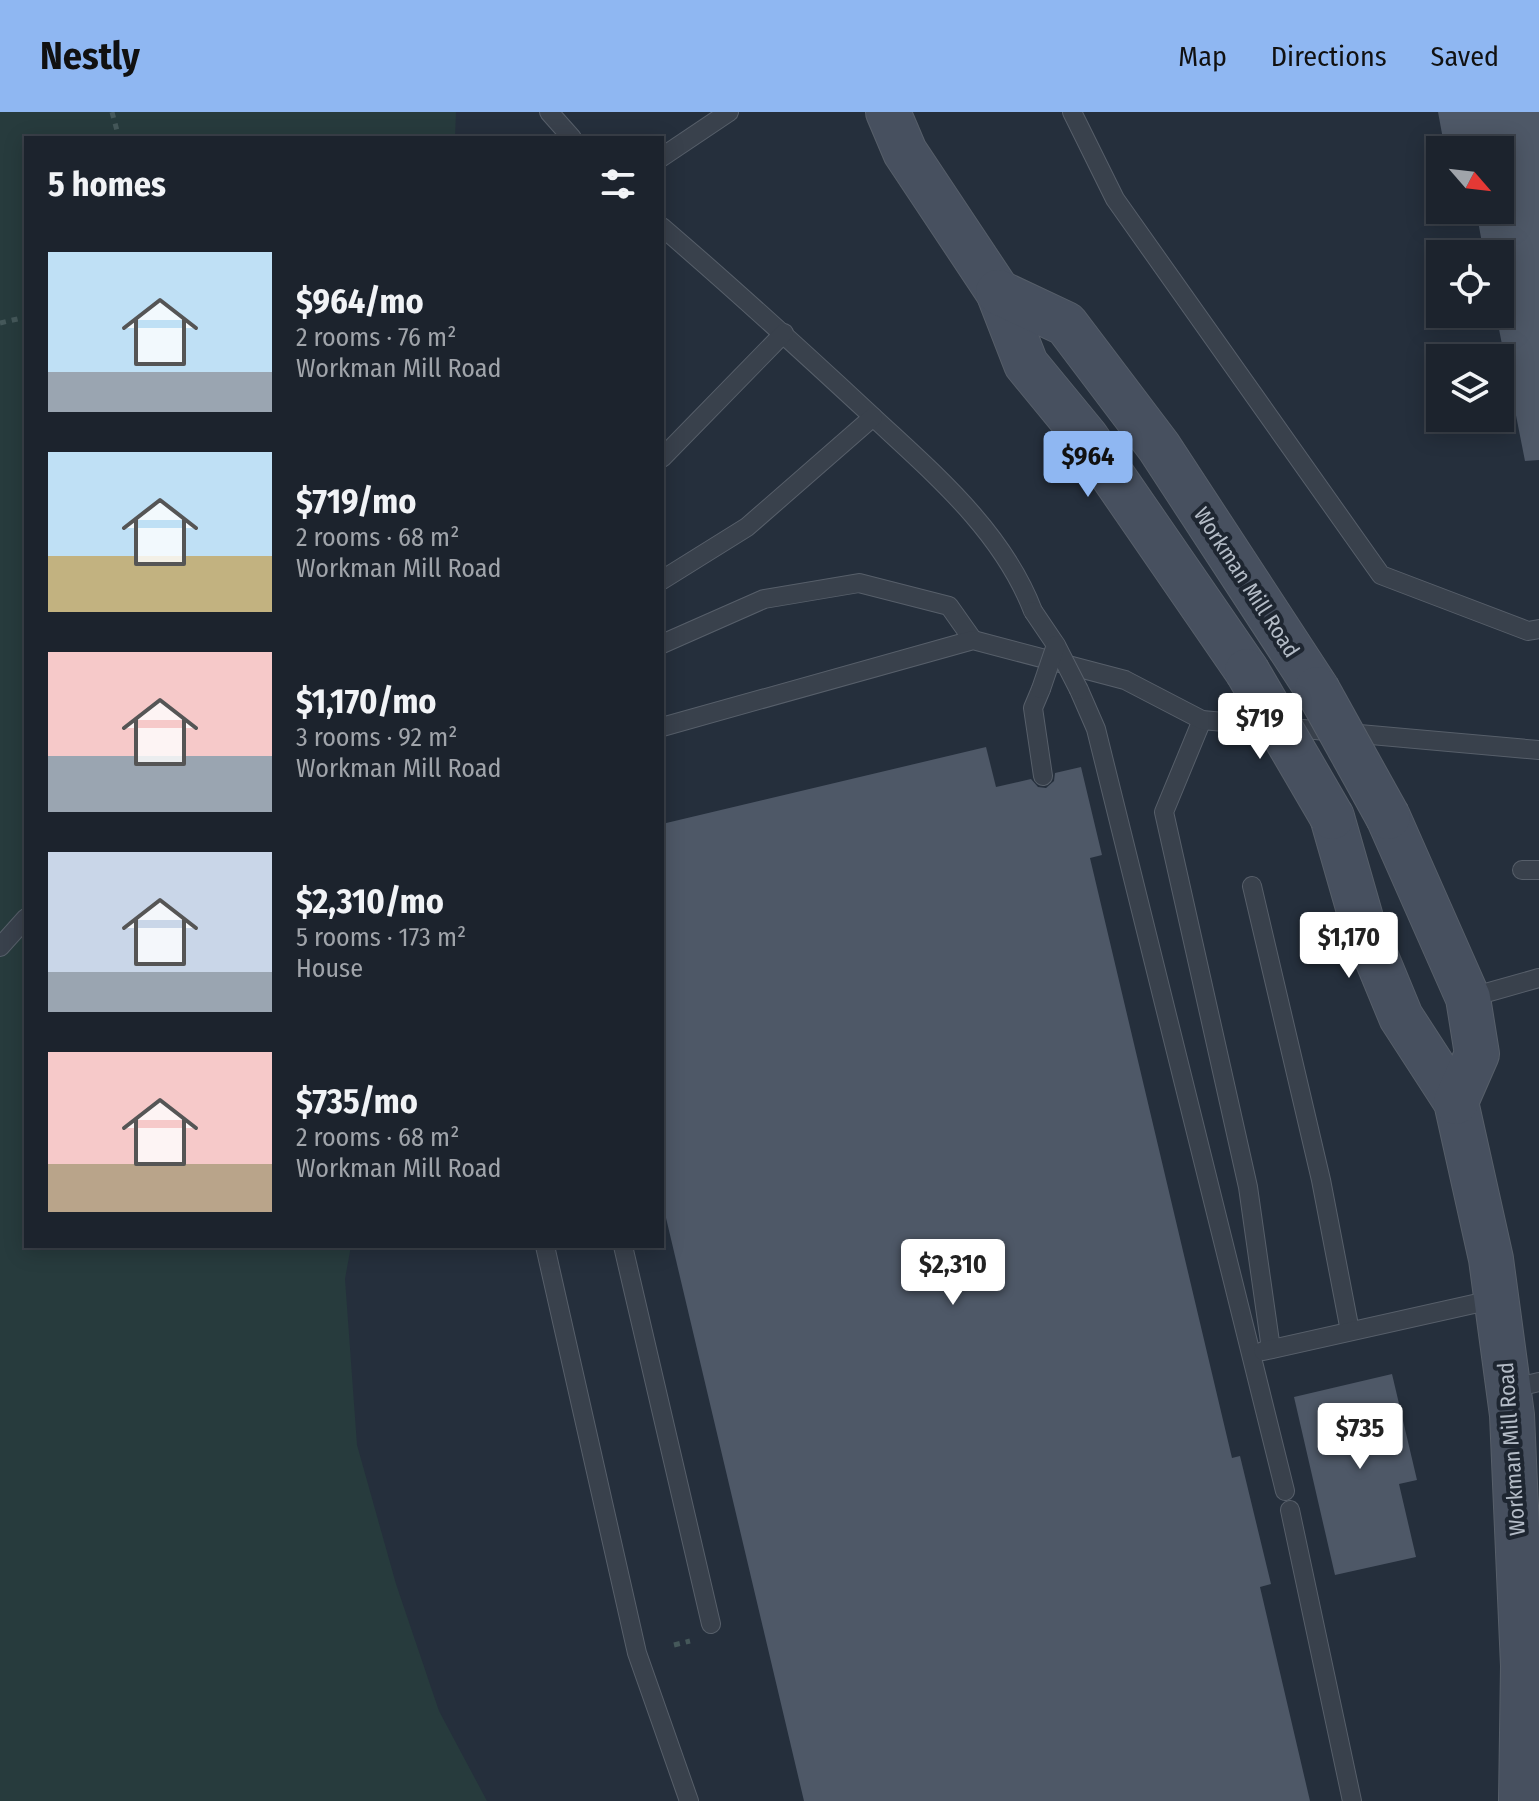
<!DOCTYPE html>
<html lang="en">
<head>
<meta charset="utf-8">
<style>
  :root { --surface:#1c232d; --page:#252b35; --text:#f1f3f6; --muted:#a0a4aa; --line:#3a4049; --accent:#8fb7f2 }
  body { margin:0; font-family:"Fira Sans Condensed",sans-serif; background:var(--page); color:var(--text); height:100vh; display:flex; flex-direction:column; font-size:30px; white-space:nowrap }
  * { box-sizing:border-box; margin:0 }
  p { font-size:26px; color:var(--muted) }
  .icon { flex:none; width:44px; height:44px; fill:none; stroke:currentColor; stroke-width:2; stroke-linecap:round; stroke-linejoin:round }
  .map { position:relative; flex:1; overflow:hidden }
  .drawer { position:absolute; left:24px; top:24px; width:640px; height:1112px; display:flex; flex-direction:column; background:var(--surface); border-radius:0px; box-shadow:0 4px 20px #0003,0 0 0 2px var(--line) }
  .drawer>* { flex:none }
  .needle { width:52px; rotate:118deg }
  .fabs { position:absolute; left:1426px; top:24px; display:grid; gap:16px }
  .fabs a { display:grid; place-items:center; width:88px; height:88px; border-radius:0px; background:var(--surface); box-shadow:0 4px 20px #0003,0 0 0 2px var(--line); font-size:40px }
  .price { position:absolute; translate:-50% -68px; padding:0 18px; border-radius:8px; background:#fff; color:#222; font-size:26px; line-height:52px; filter:drop-shadow(0 2px 4px #0008) }
  .price::after { content:''; position:absolute; left:50%; top:48px; width:24px; height:18px; margin-left:-12px; background:inherit; clip-path:polygon(0 0,100% 0,50% 100%) }
  .price.on { background:var(--accent); color:#111 }
  ul { padding:0; list-style:none }
  li { display:flex; align-items:center; gap:24px; height:200px; padding:0 24px }
  li span { display:grid; place-items:center; flex:none; width:224px; height:160px; border-radius:0px; color:#555 }
  li>.icon { margin-inline-start:auto }
  span .icon { width:96px; height:96px; fill:#fffc; stroke-width:1 }
  li b { font-size:34px }
  h2 { display:flex; justify-content:space-between; align-items:center; height:96px; padding:0 24px; font-size:34px }
  header { display:flex; align-items:center; gap:48px; box-sizing:border-box; height:112px; padding:0 40px; background:var(--accent); color:#111 }
  header strong { font-size:38px }
  nav { display:flex; gap:44px; margin-inline-start:auto; font-size:28px }
  .map>svg:first-child { display:block }
</style>
</head>
<body>
<header>
<strong>Nestly</strong>
<nav><a>Map</a><a>Directions</a><a>Saved</a></nav>
</header>
<div class="map">
<svg width="1539" height="1689" viewBox="0 0 1539 1689">
  <rect width="100%" height="100%" fill="#252f3c"/>
  <path fill="#273b3d" d="M0,0H456L455,26H26V1134H351L345,1167L357,1333L396,1472L439,1599L487,1689H0Z"/>
  <g fill="#4e5867">
    <path d="M1438,0H1539V348L1525,349L1496,202H1500V142H1484L1476,98H1500V38H1445Z"/>
    <path d="M986,635L996,675L1031,667L1038,675L1046,676L1054,669L1055,661L1081,655L1102,743L1090,746L1232,1346L1240,1344L1271,1472L1260,1475L1310,1689H804L662,1089V712Z"/>
    <path d="M1392,1262L1417,1368L1399,1372L1416,1445L1335,1463L1294,1285Z"/>
  </g>
  <g fill="none" stroke-linecap="round" stroke-linejoin="round">
    <g stroke="#575f6a" stroke-width="20">
      <g id="lane">
        <path d="M549,0L572,26"/>
        <path d="M1072,0L1115,87L1381,463L1528,519L1539,517"/>
        <path d="M662,45L729,0"/>
        <path d="M662,115C733,176 802,239 871,303C932,360 1002,418 1033,499"/>
        <path d="M662,346L784,221"/>
        <path d="M662,468L747,415L873,305"/>
        <path d="M662,532L764,487L859,471L949,494L973,528"/>
        <path d="M1041,577L1033,596L1043,664"/>
        <path d="M1079,578L1096,617L1285,1379"/>
        <path d="M1202,608L1164,700L1248,1075L1271,1237"/>
        <path d="M662,615L973,528L1125,568L1202,608L1539,638"/>
        <path d="M1522,758H1539"/>
        <path d="M1252,774L1321,1068L1350,1219"/>
        <path d="M0,835L26,806"/>
        <path d="M1468,886L1539,866"/>
        <path d="M545,1134L637,1541L689,1689"/>
        <path d="M623,1134L711,1512"/>
        <path d="M1263,1239L1496,1187"/>
        <path d="M1509,1277L1539,1270"/>
        <path d="M1290,1398L1352,1689"/>
      </g>
    </g>
    <g stroke="#575f6a" stroke-width="46">
      <g id="secondary">
        <path d="M888,0L905,40L998,180L1026,252L1086,325L1247,559"/>
        <path d="M998,180L1066,212L1159,335L1317,577"/>
        <path d="M1332,705L1363,813L1401,905L1456,990L1491,1147L1512,1303L1523,1554L1521,1689"/>
        <path d="M1388,705L1468,886L1477,942L1456,990"/>
      </g>
    </g>
    <g stroke="#45585a" stroke-width="5" stroke-dasharray="6 6" stroke-linecap="butt">
      <path d="M112,0L119,26"/>
      <path d="M0,211L26,205"/>
      <path d="M674,1533L690,1529"/>
    </g>
    <use href="#lane" stroke="#39414c" stroke-width="18"/>
    <use href="#secondary" stroke="#47505f" stroke-width="44"/>
    <g stroke="#575f6a" stroke-width="20" stroke-linecap="butt">
      <g id="lane-bridge">
        <path d="M1033,499L1056,533L1079,578"/>
        <path d="M1041,577L1056,533"/>
      </g>
    </g>
    <g stroke="#575f6a" stroke-width="46" stroke-linecap="butt">
      <g id="secondary-bridge">
        <path d="M1247,559L1332,705"/>
        <path d="M1317,577L1388,705"/>
      </g>
    </g>
    <use href="#lane-bridge" stroke="#39414c" stroke-width="18"/>
    <use href="#secondary-bridge" stroke="#47505f" stroke-width="44"/>
  </g>
  <g text-anchor="middle" stroke-width="8" stroke-linejoin="round" paint-order="stroke">
    <g font-size="22" fill="#b4bcc7" stroke="#1e2631">
      <text transform="translate(1247 470) rotate(57)" y="8">Workman Mill Road</text>
      <text transform="translate(1511 1337) rotate(-94)" y="8">Workman Mill Road</text>
    </g>
  </g>
</svg>
<div class="fabs">
<a><svg class="needle" viewBox="-14 -14 28 28"><path d="M0-13l5 13h-10z" fill="#e53935"/><path d="M0 13l5-13h-10z" fill="#a0a4aa"/></svg></a>
<a><svg class="icon" aria-label="locate" viewBox="0 0 24 24"><circle cx="12" cy="12" r="6"/><path d="M12 2v4M12 18v4M2 12h4M18 12h4"/></svg></a>
<a><svg class="icon" aria-label="layers" viewBox="0 0 24 24"><path d="M12 4l9 5-9 5-9-5zM3 14l9 5 9-5"/></svg></a>
</div>
<b class="price on" style="left:1088px;top:387px">$964</b>
<b class="price" style="left:1260px;top:649px">$719</b>
<b class="price" style="left:1349px;top:868px">$1,170</b>
<b class="price" style="left:953px;top:1195px">$2,310</b>
<b class="price" style="left:1360px;top:1359px">$735</b>
<section class="drawer">
<h2>5 homes<svg class="icon" aria-label="filters" viewBox="0 0 24 24"><path d="M4 7h16M4 17h16"/><circle cx="9" cy="7" r="2"/><circle cx="15" cy="17" r="2"/></svg></h2>
<ul>
<li><span style="background:linear-gradient(#bfe0f5 75%,#9aa5b1 0)"><svg class="icon" aria-label="home" viewBox="0 0 24 24"><path d="M3 11l9-7 9 7M6 9v11h12V9"/></svg></span><div><b>$964/mo</b><p>2 rooms · 76 m²</p><p>Workman Mill Road</p></div></li>
<li><span style="background:linear-gradient(#bfe0f5 65%,#c2b280 0)"><svg class="icon" aria-label="home" viewBox="0 0 24 24"><path d="M3 11l9-7 9 7M6 9v11h12V9"/></svg></span><div><b>$719/mo</b><p>2 rooms · 68 m²</p><p>Workman Mill Road</p></div></li>
<li><span style="background:linear-gradient(#f6c9c9 65%,#9aa5b1 0)"><svg class="icon" aria-label="home" viewBox="0 0 24 24"><path d="M3 11l9-7 9 7M6 9v11h12V9"/></svg></span><div><b>$1,170/mo</b><p>3 rooms · 92 m²</p><p>Workman Mill Road</p></div></li>
<li><span style="background:linear-gradient(#c9d6e8 75%,#9aa5b1 0)"><svg class="icon" aria-label="home" viewBox="0 0 24 24"><path d="M3 11l9-7 9 7M6 9v11h12V9"/></svg></span><div><b>$2,310/mo</b><p>5 rooms · 173 m²</p><p>House</p></div></li>
<li><span style="background:linear-gradient(#f6c9c9 70%,#b9a48a 0)"><svg class="icon" aria-label="home" viewBox="0 0 24 24"><path d="M3 11l9-7 9 7M6 9v11h12V9"/></svg></span><div><b>$735/mo</b><p>2 rooms · 68 m²</p><p>Workman Mill Road</p></div></li>
</ul>
</section>
</div>
</body>
</html>
